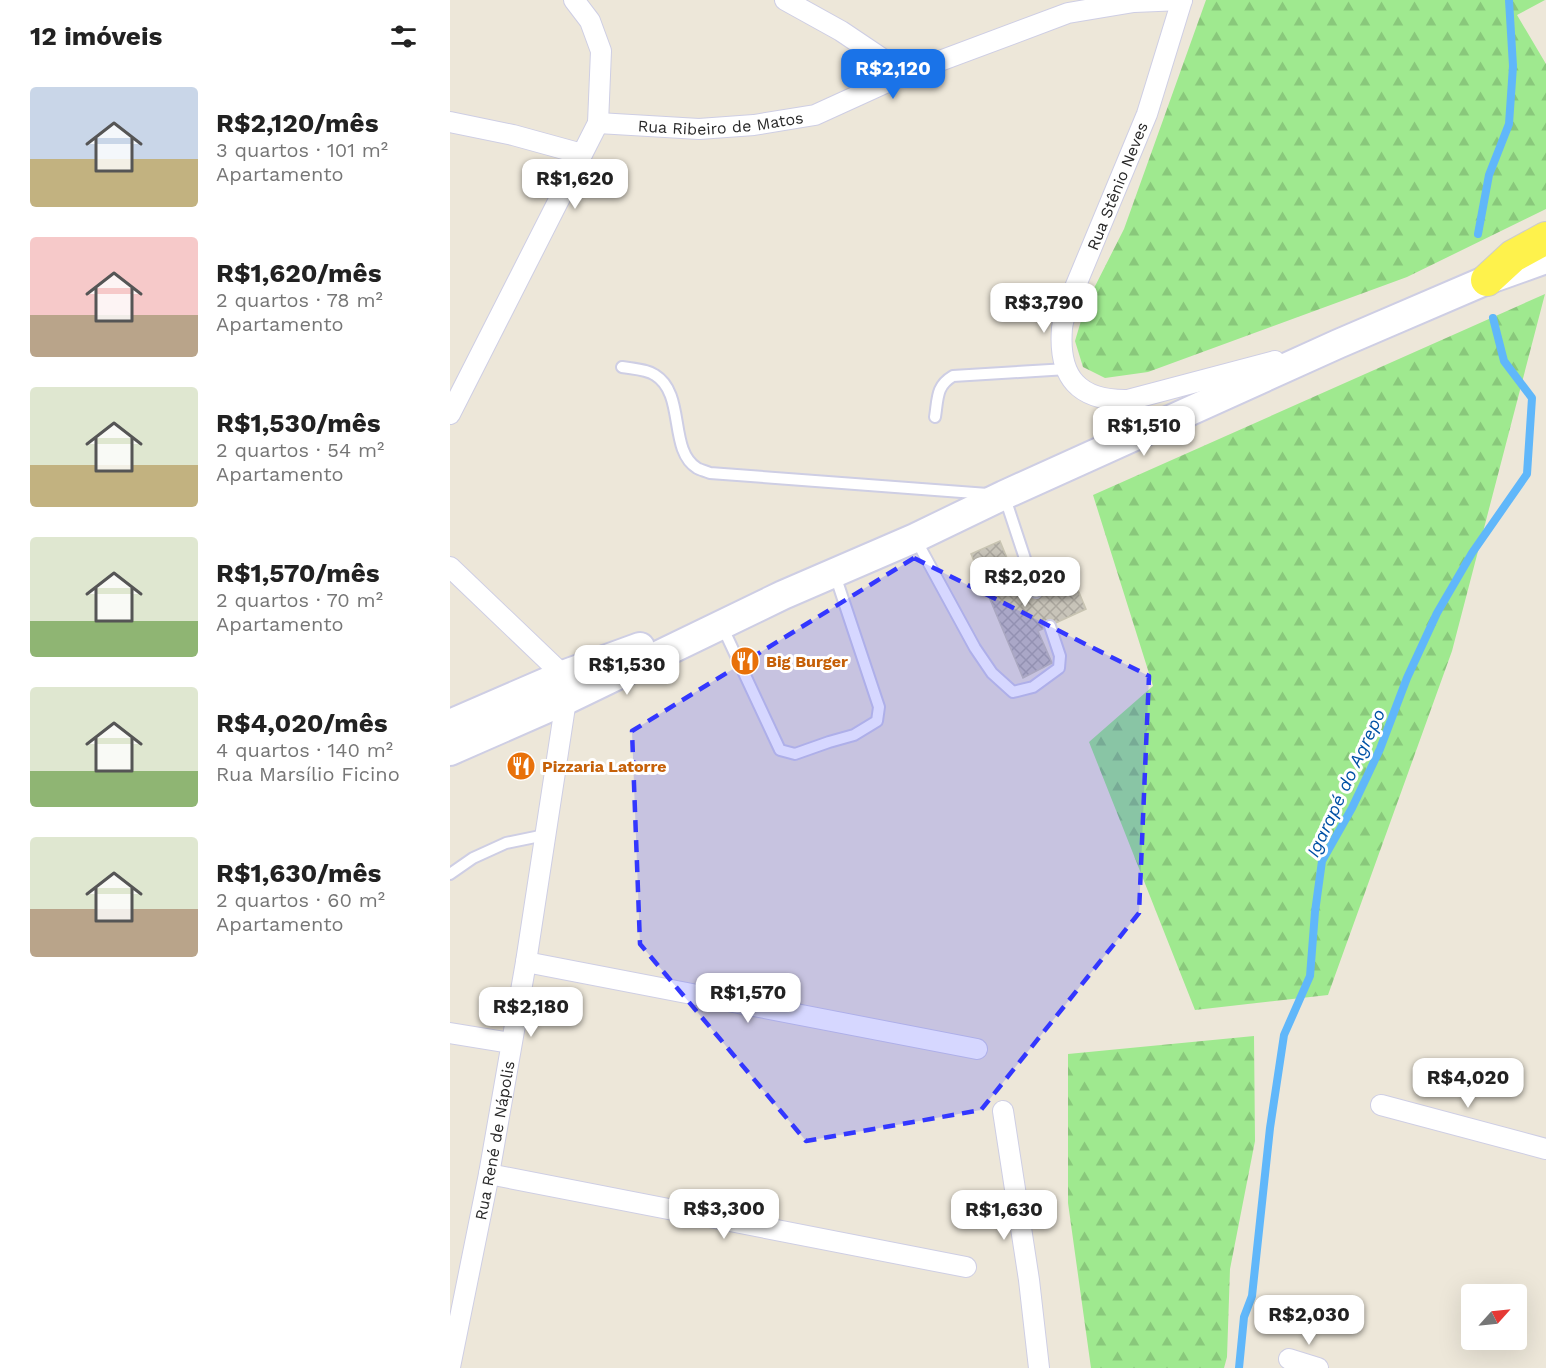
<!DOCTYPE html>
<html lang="pt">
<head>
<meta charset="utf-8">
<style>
  :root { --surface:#fff; --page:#f6f6f6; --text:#222; --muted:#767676; --accent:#1a73e8 }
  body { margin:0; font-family:"Work Sans",sans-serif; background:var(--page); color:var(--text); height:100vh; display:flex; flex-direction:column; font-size:22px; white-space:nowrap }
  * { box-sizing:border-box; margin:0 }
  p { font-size:20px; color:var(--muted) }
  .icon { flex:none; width:33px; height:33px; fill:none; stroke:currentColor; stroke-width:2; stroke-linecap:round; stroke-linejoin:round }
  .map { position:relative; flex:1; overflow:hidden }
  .details { display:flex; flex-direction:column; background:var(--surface); width:450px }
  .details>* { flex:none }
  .needle { width:39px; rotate:63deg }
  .buttons { position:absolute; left:1011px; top:1284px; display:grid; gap:12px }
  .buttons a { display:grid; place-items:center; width:66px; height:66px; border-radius:6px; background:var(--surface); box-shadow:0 6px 24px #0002; font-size:30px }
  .price { position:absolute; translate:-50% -51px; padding:0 14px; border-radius:12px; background:#fff; color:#222; font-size:20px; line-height:39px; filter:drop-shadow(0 2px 3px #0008) }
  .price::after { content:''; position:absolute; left:50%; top:36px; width:18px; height:14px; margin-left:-9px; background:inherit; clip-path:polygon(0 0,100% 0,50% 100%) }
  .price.current { background:var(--accent); color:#fff }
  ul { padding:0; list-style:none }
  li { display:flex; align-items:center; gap:18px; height:150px; padding:0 30px }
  li span { display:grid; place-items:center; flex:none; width:168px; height:120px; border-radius:6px; color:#555 }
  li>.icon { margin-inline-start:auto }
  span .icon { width:72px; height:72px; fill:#fffc; stroke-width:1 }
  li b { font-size:26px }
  h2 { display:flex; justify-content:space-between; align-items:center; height:72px; padding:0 30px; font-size:26px }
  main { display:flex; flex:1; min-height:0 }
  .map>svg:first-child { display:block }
</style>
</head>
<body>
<main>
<section class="details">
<h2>12 imóveis<svg class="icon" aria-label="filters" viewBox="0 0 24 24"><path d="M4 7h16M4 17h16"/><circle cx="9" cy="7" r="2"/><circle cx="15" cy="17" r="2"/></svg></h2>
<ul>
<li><span style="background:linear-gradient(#c9d6e8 60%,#c2b280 0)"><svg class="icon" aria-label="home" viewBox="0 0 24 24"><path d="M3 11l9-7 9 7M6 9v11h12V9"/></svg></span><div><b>R$2,120/mês</b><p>3 quartos · 101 m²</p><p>Apartamento</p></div></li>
<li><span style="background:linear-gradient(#f6c9c9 65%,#b9a48a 0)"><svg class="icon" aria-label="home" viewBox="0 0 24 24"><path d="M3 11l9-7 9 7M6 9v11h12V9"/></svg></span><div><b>R$1,620/mês</b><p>2 quartos · 78 m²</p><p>Apartamento</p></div></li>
<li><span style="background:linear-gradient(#dfe7d0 65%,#c2b280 0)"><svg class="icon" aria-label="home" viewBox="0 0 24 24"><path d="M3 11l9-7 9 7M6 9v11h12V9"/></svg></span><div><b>R$1,530/mês</b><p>2 quartos · 54 m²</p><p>Apartamento</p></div></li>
<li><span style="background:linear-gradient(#dfe7d0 70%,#8fb573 0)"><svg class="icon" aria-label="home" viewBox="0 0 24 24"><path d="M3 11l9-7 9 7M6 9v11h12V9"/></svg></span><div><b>R$1,570/mês</b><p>2 quartos · 70 m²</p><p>Apartamento</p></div></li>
<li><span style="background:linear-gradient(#dfe7d0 70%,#8fb573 0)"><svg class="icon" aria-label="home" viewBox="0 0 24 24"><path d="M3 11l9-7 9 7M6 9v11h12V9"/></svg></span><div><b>R$4,020/mês</b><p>4 quartos · 140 m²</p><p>Rua Marsílio Ficino</p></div></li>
<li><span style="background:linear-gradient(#dfe7d0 60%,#b9a48a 0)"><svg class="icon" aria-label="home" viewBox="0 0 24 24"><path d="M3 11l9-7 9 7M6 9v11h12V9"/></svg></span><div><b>R$1,630/mês</b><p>2 quartos · 60 m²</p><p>Apartamento</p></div></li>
</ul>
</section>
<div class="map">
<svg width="1096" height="1368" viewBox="0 0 1096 1368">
  <defs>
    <pattern id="forest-firs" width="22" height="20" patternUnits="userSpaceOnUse" patternTransform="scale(1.5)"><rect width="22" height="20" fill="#9fe98f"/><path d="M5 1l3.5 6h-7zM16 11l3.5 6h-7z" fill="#89c87b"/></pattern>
    <pattern id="building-cross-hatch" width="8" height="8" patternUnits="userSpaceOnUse" patternTransform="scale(1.5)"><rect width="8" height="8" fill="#c8c4b9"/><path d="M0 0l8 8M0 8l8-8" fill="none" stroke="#aca89f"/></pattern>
  </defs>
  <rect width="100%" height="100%" fill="#ede7d9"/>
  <g fill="url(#forest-firs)">
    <path d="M756,0H1095L1067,15L1096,64V209L957,277L698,372L655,378L633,367L625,341L636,304L674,229Z"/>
    <path d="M1095,294L1002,651L878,995L745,1010L639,742L703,686L643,495Z"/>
    <path d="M804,1036L805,1141L780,1269L777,1357L774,1368H641L618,1203V1054Z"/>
  </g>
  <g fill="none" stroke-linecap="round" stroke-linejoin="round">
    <g stroke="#60b7fa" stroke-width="8">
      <path d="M1028,234L1039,175L1059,124L1063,66L1059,0"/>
      <path d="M789,1368L794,1317L802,1296L820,1128L834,1035L860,976L865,912L872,861L902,808L930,749L957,678L987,613L1022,553L1077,474L1082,398L1054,361L1043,318"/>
    </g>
  </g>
  <path fill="url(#building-cross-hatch)" stroke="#c8c4b2" stroke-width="1.5" d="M550,541L573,597L623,578L636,609L588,631L602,663L573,678L521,554Z"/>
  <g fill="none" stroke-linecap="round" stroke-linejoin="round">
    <g stroke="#cecee4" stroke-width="14">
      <g id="service">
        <path d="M172,367C183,369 196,369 205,375C236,394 218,450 247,468C250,470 256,471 260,473L538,494"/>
        <path d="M485,417C488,398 486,386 503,376L617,369"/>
        <path d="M554,495L586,592"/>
        <path d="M465,538L525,648L542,673L563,692L583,687L609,668L610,656L600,626"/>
        <path d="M272,626L330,750L345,754L379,742L404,735L427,721L429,707L385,575"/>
        <path d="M0,874L23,858L56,843L95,835"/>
      </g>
    </g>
    <g stroke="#cecee4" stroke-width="22">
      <g id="minor">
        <path d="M335,0L391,31L455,74"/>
        <path d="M732,0L697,114L621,297C618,307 613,318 612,328C608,378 629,401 678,400L825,361"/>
        <path d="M0,122L63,135L132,154"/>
        <path id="s1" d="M148,123L249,129L304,125L365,115L455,74L618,13L684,2L732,0"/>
        <path d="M0,414L148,123L151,51L140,21L124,0"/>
        <path d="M0,567L113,675"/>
        <path d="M76,962L527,1049"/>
        <path d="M0,1033L60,1043"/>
        <path d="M931,1105L1096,1149"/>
        <path d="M553,1111L579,1280L589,1368"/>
        <path d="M39,1174L516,1267"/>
        <path d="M839,1359L868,1368"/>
        <path id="s2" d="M0,1367L39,1174L76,962L116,700"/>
      </g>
    </g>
    <g stroke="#cecee4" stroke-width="32">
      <g id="secondary">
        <path d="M0,724L113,675L190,647"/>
        <path d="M0,751L116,700L333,595L465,538L554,495L888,344L1037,280L1096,259"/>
      </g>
    </g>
    <g stroke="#ccc" stroke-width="34">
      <path id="primary" d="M1037,280L1063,256L1096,238"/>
    </g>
    <use href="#service" stroke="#fff" stroke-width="10"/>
    <use href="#minor" stroke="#fff" stroke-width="20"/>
    <use href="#secondary" stroke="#fff" stroke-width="28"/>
    <use href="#primary" stroke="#fef24c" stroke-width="32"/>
  </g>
  <path fill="#3337ff" fill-opacity="0.2" stroke="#3337ff" stroke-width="4.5" stroke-dasharray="12 8" stroke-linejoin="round" d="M464,558L699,676L689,913L531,1110L356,1141L190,944L182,731Z"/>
  <defs>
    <g id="restaurant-disc" transform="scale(1.5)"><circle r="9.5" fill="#e8710a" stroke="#fff"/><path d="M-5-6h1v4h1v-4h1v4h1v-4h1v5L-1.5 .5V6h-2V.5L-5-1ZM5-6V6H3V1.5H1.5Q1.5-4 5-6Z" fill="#fff"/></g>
  </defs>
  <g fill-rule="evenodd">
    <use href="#restaurant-disc" x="295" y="661"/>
    <use href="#restaurant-disc" x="71" y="766"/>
  </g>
  <g text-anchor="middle" stroke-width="6" stroke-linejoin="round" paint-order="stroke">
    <g font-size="16" fill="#292929" stroke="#fff">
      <text dy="6" stroke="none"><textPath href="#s1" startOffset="123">Rua Ribeiro de Matos</textPath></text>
      <text transform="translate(667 186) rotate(-68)" y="6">Rua Stênio Neves</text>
      <text dy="6" stroke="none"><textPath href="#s2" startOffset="231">Rua René de Nápolis</textPath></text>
    </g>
    <g font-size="16" font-weight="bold" fill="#c56008" stroke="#fff" text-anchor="start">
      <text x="316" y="667">Big Burger</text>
      <text x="92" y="772">Pizzaria Latorre</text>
    </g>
    <g font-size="18" font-style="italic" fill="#0051a5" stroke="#fff">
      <text transform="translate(896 783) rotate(-65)" y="6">Igarapé do Agrepo</text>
    </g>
  </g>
</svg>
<div class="buttons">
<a><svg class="needle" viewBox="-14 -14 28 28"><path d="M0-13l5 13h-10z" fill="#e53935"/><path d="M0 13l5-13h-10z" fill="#767676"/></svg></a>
</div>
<b class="price current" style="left:443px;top:100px">R$2,120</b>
<b class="price" style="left:125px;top:210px">R$1,620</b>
<b class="price" style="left:594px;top:334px">R$3,790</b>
<b class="price" style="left:694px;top:457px">R$1,510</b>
<b class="price" style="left:575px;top:608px">R$2,020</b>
<b class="price" style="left:177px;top:696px">R$1,530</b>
<b class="price" style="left:298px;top:1024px">R$1,570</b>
<b class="price" style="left:81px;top:1038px">R$2,180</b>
<b class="price" style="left:1018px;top:1109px">R$4,020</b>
<b class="price" style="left:274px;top:1240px">R$3,300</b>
<b class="price" style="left:554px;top:1241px">R$1,630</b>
<b class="price" style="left:859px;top:1346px">R$2,030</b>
</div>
</main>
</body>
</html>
